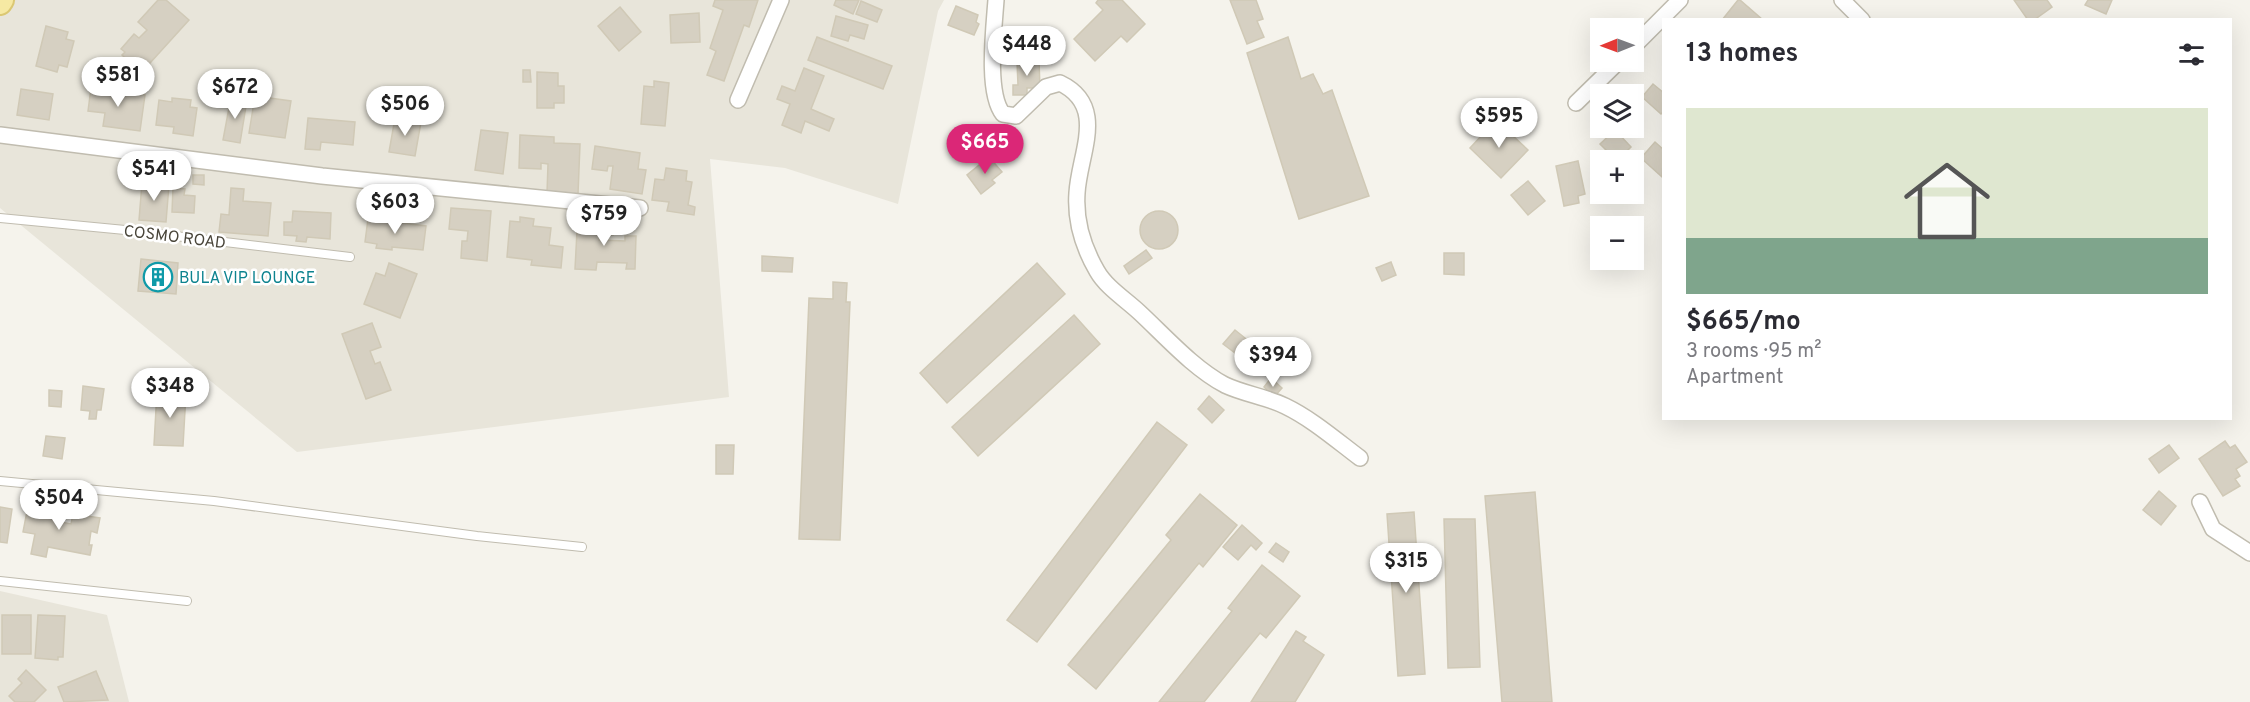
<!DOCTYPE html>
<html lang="en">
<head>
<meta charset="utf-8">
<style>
  :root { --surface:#fff; --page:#f2f2f3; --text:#2b2b33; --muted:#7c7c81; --accent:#db2777 }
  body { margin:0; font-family:Overpass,sans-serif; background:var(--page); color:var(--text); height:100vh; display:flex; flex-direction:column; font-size:22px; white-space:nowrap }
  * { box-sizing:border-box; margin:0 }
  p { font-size:20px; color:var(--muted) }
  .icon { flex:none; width:33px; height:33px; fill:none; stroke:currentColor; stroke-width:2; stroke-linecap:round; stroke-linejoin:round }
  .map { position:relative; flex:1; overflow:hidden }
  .panel { position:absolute; left:1662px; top:18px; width:570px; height:402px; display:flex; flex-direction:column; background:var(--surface); border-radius:0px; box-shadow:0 6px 24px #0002 }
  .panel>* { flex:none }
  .needle { width:39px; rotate:269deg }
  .buttons { position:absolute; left:1590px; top:18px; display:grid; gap:12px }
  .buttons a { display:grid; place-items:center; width:54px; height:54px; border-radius:0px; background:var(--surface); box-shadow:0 6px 24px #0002; font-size:30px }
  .price { position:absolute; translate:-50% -51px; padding:0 14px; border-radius:21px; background:#fff; color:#222; font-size:20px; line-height:39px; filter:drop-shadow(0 2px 3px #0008) }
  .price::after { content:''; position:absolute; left:50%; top:36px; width:18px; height:14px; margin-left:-9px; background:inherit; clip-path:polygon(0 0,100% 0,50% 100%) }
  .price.active { background:var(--accent); color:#fff }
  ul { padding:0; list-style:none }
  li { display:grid; align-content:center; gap:12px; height:318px; padding:0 24px }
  li span { display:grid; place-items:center; height:186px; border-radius:0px; color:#555 }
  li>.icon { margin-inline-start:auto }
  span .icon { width:108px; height:108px; fill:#fffc; stroke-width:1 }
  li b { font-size:26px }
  h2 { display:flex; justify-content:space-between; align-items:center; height:72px; padding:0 24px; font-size:26px }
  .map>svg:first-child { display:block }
</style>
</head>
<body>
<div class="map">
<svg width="2250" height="702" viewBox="0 0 2250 702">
  <rect width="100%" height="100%" fill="#f5f3ec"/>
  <g fill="#e8e5da">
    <path d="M0,0H944L938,11L898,204L785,168L710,159L729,397L297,452L0,208Z"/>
    <path d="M0,591L107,615L129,702H0Z"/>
  </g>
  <g fill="#d6d0c2" stroke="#d0c9b6" stroke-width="1.5">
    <path d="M158,0H166L189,20L141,73L122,55L125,52L121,49L134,34L139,38L147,30L138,22Z"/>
    <path d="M715,0H758L749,27L744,25L724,81L707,75L716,51L710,48L723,10L713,6Z"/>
    <path d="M836,0H859L853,14L834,5Z"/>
    <path d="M1098,0H1122L1145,24L1127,42L1121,36L1095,61L1074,39L1103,10L1096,3Z"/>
    <path d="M1230,0H1256L1263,19L1257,21L1264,37L1247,44Z"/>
    <path d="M1738,0H1740L1763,20H1722Z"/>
    <path d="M2014,0H2047L2052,7L2034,20H2028Z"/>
    <path d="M2088,0H2112L2106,14L2085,5Z"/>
    <path d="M861,1L882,10L877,22L856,14Z"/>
    <path d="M956,6L978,15L976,22L979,24L974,35L948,25Z"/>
    <path d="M620,7L641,32L619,51L598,26Z"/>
    <path d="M699,13L700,42L671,43L670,15Z"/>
    <path d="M836,16L868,25L864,39L850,35L848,41L831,36Z"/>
    <path d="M46,26L68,32L66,39L74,41L67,67L59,65L57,72L36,66Z"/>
    <path d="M817,37L892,66L883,89L808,60Z"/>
    <path d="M1288,37L1301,79L1313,74L1323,94L1332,90L1369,196L1299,219L1247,53Z"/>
    <path d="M1039,61L1040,88H1027V95H1013V85H1018L1017,62Z"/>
    <path d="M107,63L128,66L126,80L105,77Z"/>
    <path d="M804,68L824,76L811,109L834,119L829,131L805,121L801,133L782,125L790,104L777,99L782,86L795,91Z"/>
    <path d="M523,70H530L531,82H523Z"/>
    <path d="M537,72L558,73V86H564V103H554V108H537Z"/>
    <path d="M654,81L669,83L665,126L641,124L644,86L654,87Z"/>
    <path d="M1653,84L1664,93V111L1661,114L1642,97Z"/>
    <path d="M91,88L145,95L140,131L103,126L105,113L88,111Z"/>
    <path d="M21,89L53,94L49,120L17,115Z"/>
    <path d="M255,96L291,101L285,138L249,133Z"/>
    <path d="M231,97L247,100L240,143L223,140Z"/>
    <path d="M172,98L191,100L190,107L197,108L193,136L173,133L174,127L156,125L159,100L172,102Z"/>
    <path d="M308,118L355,122L353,145L321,142L320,150L305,149Z"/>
    <path d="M395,118L421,122L415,156L389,152Z"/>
    <path d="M1496,120L1528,150L1501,178L1470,148Z"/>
    <path d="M481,130L508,133L503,174L475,170Z"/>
    <path d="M1615,130L1631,147L1621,157L1617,153L1613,157L1600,144Z"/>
    <path d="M520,135L554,137V143L580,144L578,194L547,193L548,164L541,163V169L519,168Z"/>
    <path d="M1655,142L1664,150L1662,177L1641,158Z"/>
    <path d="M595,146L640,153L638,169L646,170L642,194L610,189L613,166H608L607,171L592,169Z"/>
    <path d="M989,157L1002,172L992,180L995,183L981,194L967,175Z"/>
    <path d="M1578,161L1585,194L1578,196L1579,203L1564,206L1556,166Z"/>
    <path d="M666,168L687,171L686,181L692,182L688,205L695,207L694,215L667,211L669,202L652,200L655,179L664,180Z"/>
    <path d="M193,175H204V185L193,184Z"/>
    <path d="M1528,181L1545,201L1528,215L1511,195Z"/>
    <path d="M142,183L169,185L166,222L139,220Z"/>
    <path d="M173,188L185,189L184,195L195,196L194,213L172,212Z"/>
    <path d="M231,188L244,189L243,201L271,203L268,236L219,232L221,214L229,215Z"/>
    <path d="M451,208L491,211L487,261L461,258L462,241H467L468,231L449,229Z"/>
    <circle cx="1159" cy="230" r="19"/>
    <path d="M293,211L331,213L330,239L307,237L306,242L296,241L297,236L284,235V222H292Z"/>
    <path d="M597,215L614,216L613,235L599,234V240L625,241V236H636L635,269H626L627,263L597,262L596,270L575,269L577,231H596Z"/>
    <path d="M520,217L534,219L533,226L551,228L549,245L563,247L561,268L531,265L532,260L507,257L510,221L520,222Z"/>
    <path d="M368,219L426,226L423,250L392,247V250L376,248L377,244L365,242Z"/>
    <path d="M1146,250L1152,258L1129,274L1124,266Z"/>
    <path d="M1444,253H1464V275L1444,274Z"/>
    <path d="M762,256L793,258L792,272L762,271Z"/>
    <path d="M141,259L178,263L176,294L138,291Z"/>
    <path d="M1391,262L1396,275L1382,281L1376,268Z"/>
    <path d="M389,263L417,274L400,318L364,304L376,273L385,276Z"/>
    <path d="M1037,263L1065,294L947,403L920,373Z"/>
    <path d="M833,282L847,283L846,302H850L840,540L799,539L809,298L833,299Z"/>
    <path d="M1074,315L1100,344L978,456L952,427Z"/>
    <path d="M372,323L381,347L370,351L375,364L380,362L391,390L366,399L342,334Z"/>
    <path d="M1235,330L1250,342L1239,356L1223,344Z"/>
    <path d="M1271,378L1282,388L1274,397L1264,387Z"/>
    <path d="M83,386L104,389L101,410H97L96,419H89L90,411L81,410Z"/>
    <path d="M49,390L62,391L61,407L49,406Z"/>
    <path d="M157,391L186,393L183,446L154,445Z"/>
    <path d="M1209,396L1224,410L1212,423L1198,409Z"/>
    <path d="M1157,422L1187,445L1037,642L1007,620Z"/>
    <path d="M46,436L65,438L62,459L43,456Z"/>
    <path d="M2225,441L2230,448L2235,445L2247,462L2236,469L2240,476L2235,479L2240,486L2223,496L2199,459Z"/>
    <path d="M716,445H734L733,474H716Z"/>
    <path d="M2169,445L2179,458L2159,473L2149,459Z"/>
    <path d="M2159,491L2176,506L2161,525L2143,510Z"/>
    <path d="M1535,492L1552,702H1502L1485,496Z"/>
    <path d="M1200,494L1237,525L1203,567L1199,563L1096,689L1068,665L1171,540L1166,535Z"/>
    <path d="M28,506L62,512L60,522L71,524L73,514L100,518L97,533L91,531L89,545H92L90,555L48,547L46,557L31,554L35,534L23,532Z"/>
    <path d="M0,507L12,509L7,543L0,542Z"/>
    <path d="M1414,512L1425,674L1398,676L1387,514Z"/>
    <path d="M1444,519H1475L1480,667L1448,668Z"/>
    <path d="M1242,525L1262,543L1256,550L1251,545L1238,560L1223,547Z"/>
    <path d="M1276,543L1289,552L1283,562L1269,552Z"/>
    <path d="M1262,565L1300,596L1266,638L1260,633L1204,702H1159L1232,611L1228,608Z"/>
    <rect x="2" y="615" width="29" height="39"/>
    <path d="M38,615L65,616L63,657H58V660L35,658Z"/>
    <path d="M1296,631L1306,637L1303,641L1324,655L1295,702H1251Z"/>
    <path d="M26,670L46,690L34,702H15L9,696L22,683L18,679Z"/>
    <path d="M96,671L108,700L64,702L58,687Z"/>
  </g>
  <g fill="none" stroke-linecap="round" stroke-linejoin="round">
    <g stroke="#c0bcaf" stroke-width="10">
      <g id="service">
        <path d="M0,218L125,230L350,257"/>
        <path d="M0,481L214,501L477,536L582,547"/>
        <path d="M0,581L187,601"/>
      </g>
    </g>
    <g stroke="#c0bcaf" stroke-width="18">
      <g id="minor">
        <path d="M996,0C994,28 986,93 1003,114L1016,116L1046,87L1060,83C1108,106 1079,154 1077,193C1075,221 1083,247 1097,271C1106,287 1125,299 1139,312C1165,336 1193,368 1225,385C1244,394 1267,397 1285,406C1312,419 1336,440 1360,458"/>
        <path d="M1842,0L1862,20"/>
        <path d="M1634,46L1680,0"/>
        <path d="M738,100L781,0"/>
        <path d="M1576,103L1618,62"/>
        <path d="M0,135L322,176L640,208"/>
        <path d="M2200,502L2213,529L2250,553"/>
      </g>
    </g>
    <g stroke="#dbc873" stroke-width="26">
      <path id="primary" d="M0,3L2,0"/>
    </g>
    <use href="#service" stroke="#fff" stroke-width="8"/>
    <use href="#minor" stroke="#fff" stroke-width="15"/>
    <use href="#primary" stroke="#f6e9a3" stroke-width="22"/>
  </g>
  <defs>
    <g id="building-ring" transform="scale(1.5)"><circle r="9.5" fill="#fff" stroke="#0f9aa8" stroke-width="1.5"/><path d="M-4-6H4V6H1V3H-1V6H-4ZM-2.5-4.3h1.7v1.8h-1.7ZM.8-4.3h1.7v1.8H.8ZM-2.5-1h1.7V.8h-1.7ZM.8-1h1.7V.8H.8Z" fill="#0f9aa8"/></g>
  </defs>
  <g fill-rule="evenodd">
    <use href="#building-ring" x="158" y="277"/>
  </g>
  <g text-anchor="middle" stroke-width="5" stroke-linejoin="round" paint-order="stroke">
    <g font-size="16" fill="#49453a" stroke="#fff">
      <text transform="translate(175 236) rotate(7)" y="6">COSMO ROAD</text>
    </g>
    <g font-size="16" fill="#0d838f" stroke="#fff" text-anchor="start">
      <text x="179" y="283">BULA VIP LOUNGE</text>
    </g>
  </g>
</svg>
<div class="buttons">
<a><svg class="needle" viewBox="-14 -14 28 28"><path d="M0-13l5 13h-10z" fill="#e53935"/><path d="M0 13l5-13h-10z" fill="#7c7c81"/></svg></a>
<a><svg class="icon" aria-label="layers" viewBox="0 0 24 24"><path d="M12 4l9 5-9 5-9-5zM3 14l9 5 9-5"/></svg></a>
<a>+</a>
<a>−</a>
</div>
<b class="price" style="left:1027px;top:77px">$448</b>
<b class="price" style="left:118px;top:108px">$581</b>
<b class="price" style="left:235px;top:120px">$672</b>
<b class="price" style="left:405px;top:137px">$506</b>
<b class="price" style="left:1499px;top:149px">$595</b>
<b class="price active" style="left:985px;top:175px">$665</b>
<b class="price" style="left:154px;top:202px">$541</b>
<b class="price" style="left:395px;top:235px">$603</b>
<b class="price" style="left:604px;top:247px">$759</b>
<b class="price" style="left:1273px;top:388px">$394</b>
<b class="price" style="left:170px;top:419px">$348</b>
<b class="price" style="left:59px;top:531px">$504</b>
<b class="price" style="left:1406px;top:594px">$315</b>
<section class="panel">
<h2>13 homes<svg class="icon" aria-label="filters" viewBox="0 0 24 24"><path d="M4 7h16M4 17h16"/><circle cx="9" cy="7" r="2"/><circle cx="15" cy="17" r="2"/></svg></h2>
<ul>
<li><span style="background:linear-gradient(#dfe7d0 70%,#7fa58c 0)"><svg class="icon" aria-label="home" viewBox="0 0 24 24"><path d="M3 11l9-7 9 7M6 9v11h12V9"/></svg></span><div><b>$665/mo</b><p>3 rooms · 95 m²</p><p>Apartment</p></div></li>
</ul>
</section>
</div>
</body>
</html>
